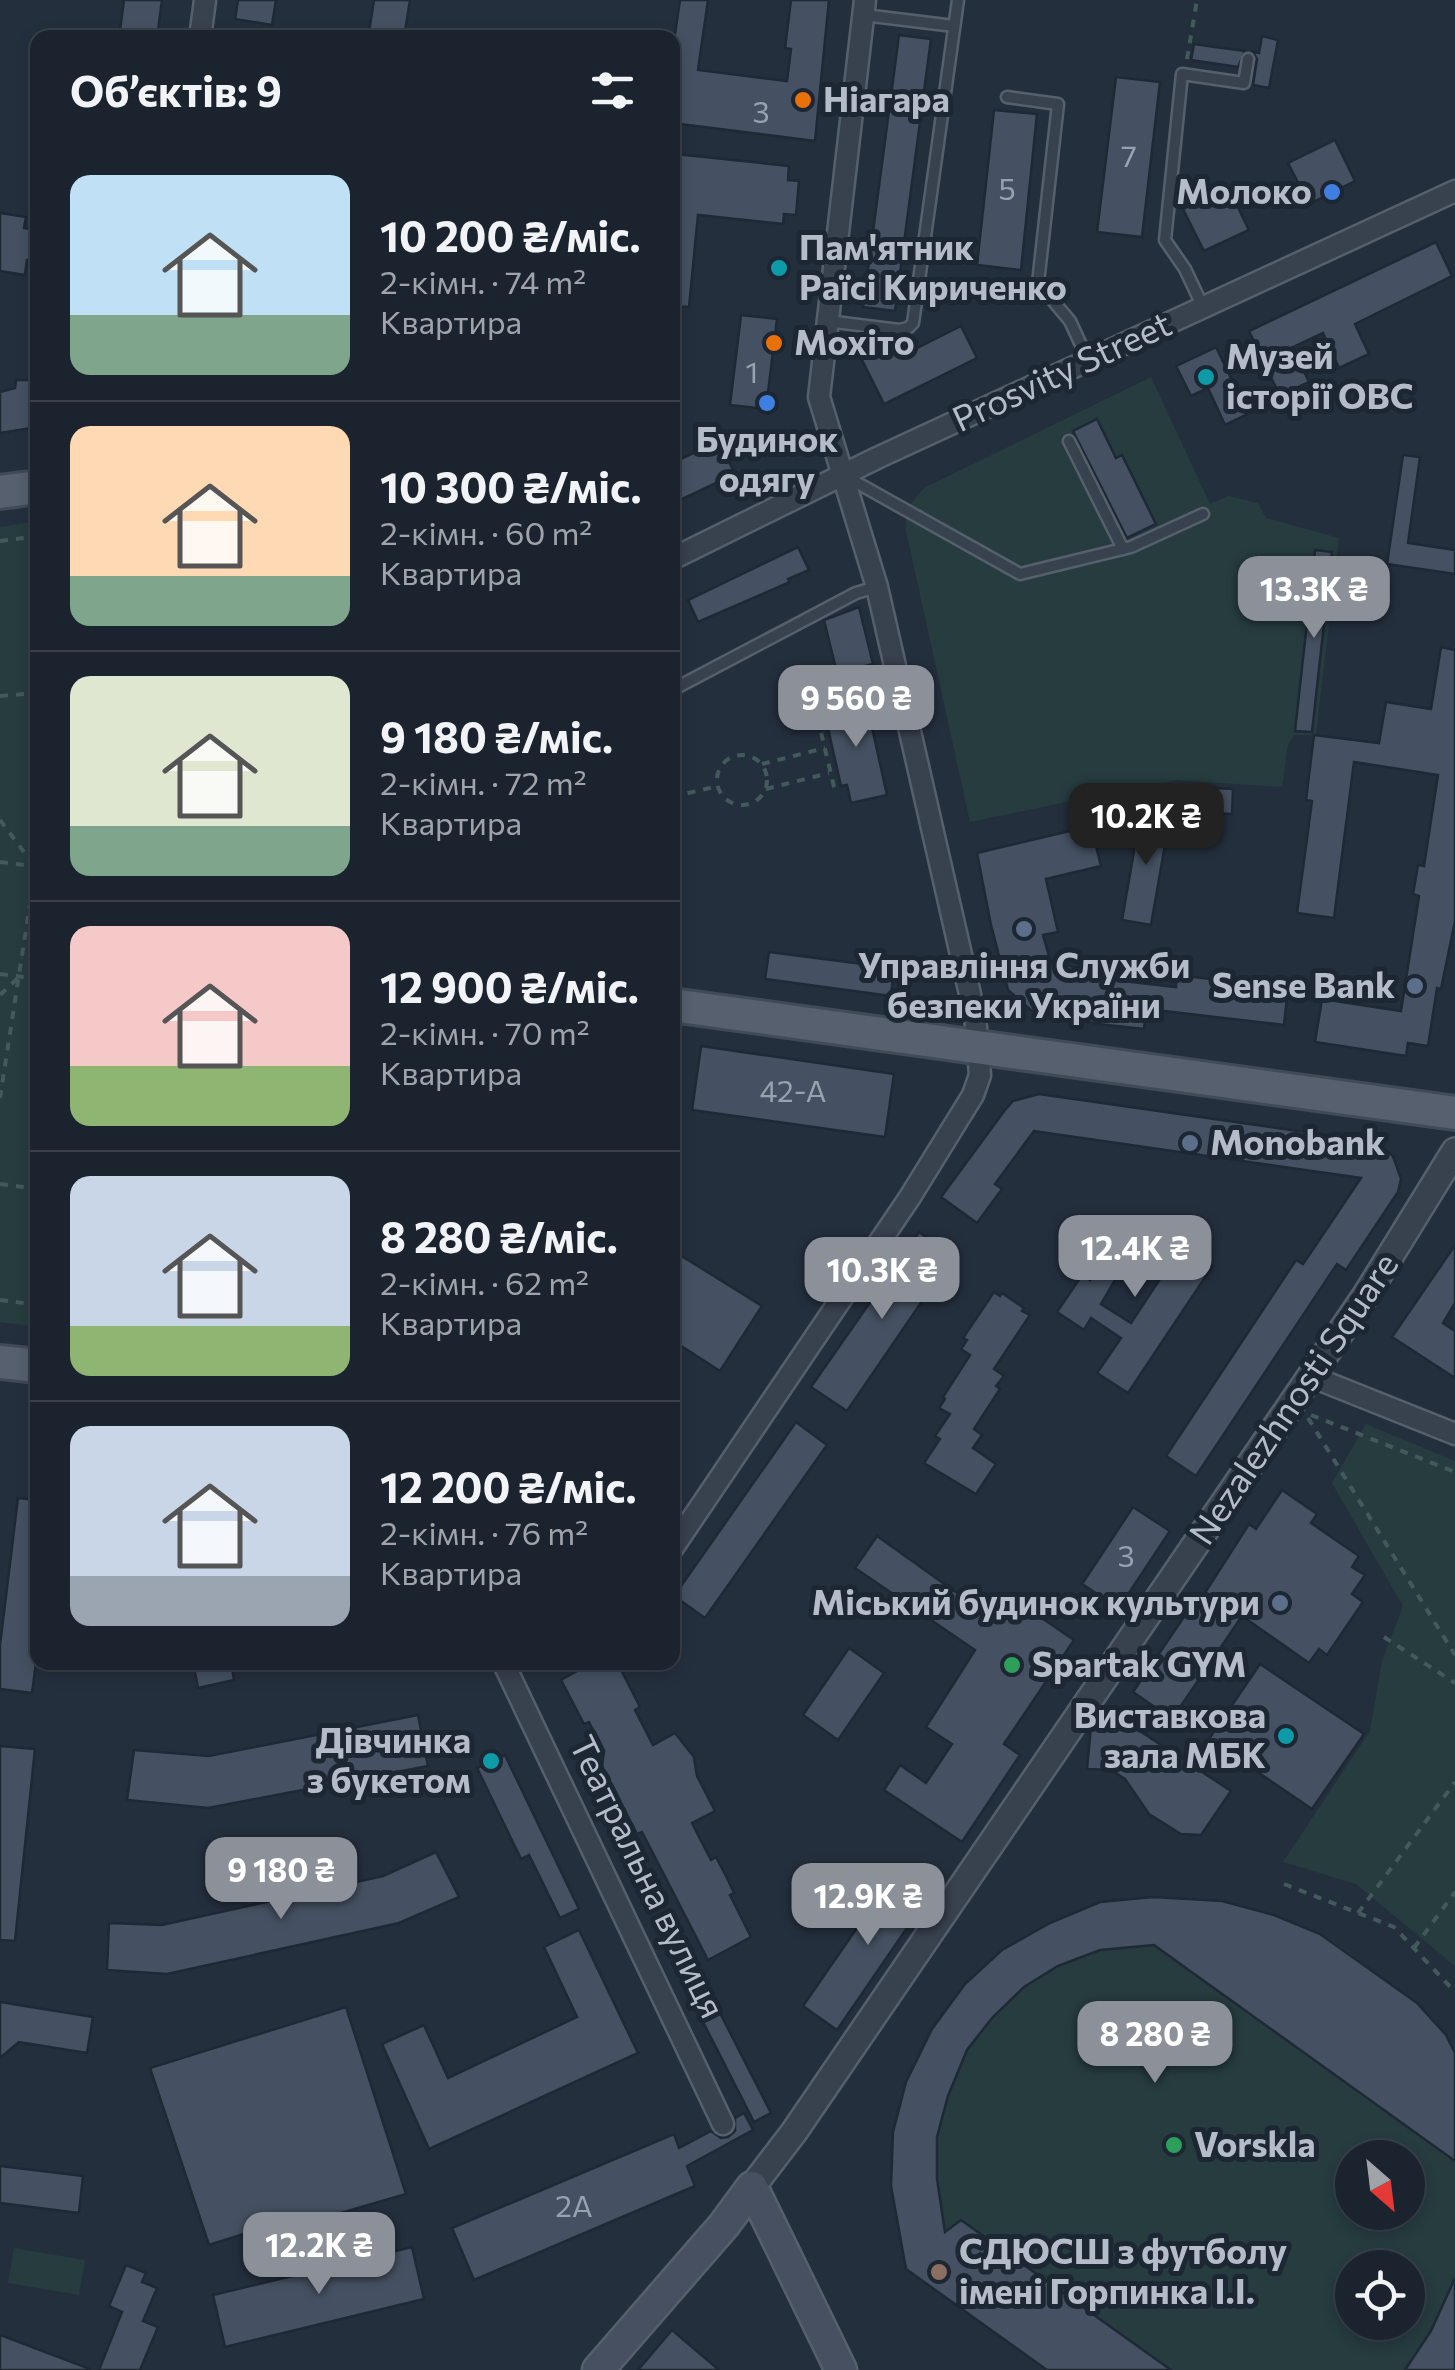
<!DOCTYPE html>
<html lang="uk">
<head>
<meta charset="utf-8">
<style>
  :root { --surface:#1b232e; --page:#282f3a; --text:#f1f3f6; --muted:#a0a4aa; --line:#39404a; --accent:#8c9099 }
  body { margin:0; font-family:Commissioner,sans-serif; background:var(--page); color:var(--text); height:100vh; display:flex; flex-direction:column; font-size:38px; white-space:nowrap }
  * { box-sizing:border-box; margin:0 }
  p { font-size:32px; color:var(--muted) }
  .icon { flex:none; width:55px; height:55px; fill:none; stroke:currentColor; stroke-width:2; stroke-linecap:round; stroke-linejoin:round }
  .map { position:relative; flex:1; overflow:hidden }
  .side { position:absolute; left:30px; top:30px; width:650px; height:1640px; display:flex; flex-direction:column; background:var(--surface); border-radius:20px; box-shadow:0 5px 15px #0003,0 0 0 2px var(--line) }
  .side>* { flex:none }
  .needle { width:65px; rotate:152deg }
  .fabs { position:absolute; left:1335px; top:2140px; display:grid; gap:20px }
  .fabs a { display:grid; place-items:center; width:90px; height:90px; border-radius:50%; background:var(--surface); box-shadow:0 5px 15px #0003,0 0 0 2px var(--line); font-size:50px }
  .price { position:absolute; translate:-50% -85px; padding:0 22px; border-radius:20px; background:var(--accent); color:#fff; font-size:32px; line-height:65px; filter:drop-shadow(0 2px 5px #0008) }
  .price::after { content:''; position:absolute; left:50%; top:60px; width:30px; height:22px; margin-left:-15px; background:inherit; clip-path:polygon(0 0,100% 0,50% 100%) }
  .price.selected { background:#222; color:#fff }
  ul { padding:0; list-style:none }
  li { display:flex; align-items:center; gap:30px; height:250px; padding:0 40px }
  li+li { border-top:2px solid var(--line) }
  li span { display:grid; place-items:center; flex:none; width:280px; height:200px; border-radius:20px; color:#555 }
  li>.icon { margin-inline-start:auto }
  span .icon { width:120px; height:120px; fill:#fffc; stroke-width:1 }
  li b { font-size:42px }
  h2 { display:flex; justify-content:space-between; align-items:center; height:120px; padding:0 40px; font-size:42px }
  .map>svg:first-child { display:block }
</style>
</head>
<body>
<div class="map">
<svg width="1455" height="2370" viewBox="0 0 1455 2370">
  <rect width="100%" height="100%" fill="#242f3e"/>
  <g fill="#263c3f" fill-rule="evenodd">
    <path d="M1151,377L1210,504L1228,496L1258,503L1266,518L1339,538L1316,735H1294L1288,745L1282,787L1175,780L970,822L906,531V509L924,488Z"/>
    <path d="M37,521H38L37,1327L0,1322V527Z"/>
    <path d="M1366,1424L1455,1461V1966L1356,1884L1283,1862L1370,1731L1382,1661L1403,1606L1332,1483Z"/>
    <path d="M1153,1897C1212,1901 1263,1906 1317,1932C1340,1943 1360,1962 1381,1977C1411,1998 1437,2019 1455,2053V2370H1047L906,2269L891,2186L906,2082L932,2029L965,1984L1050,1923L1100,1902ZM1352,2158H1408V2212H1352ZM1352,2268H1408V2322H1352Z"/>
    <path d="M14,2248L85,2260L79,2295L8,2283Z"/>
  </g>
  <g fill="#455162" stroke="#1f2835" stroke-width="2.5" fill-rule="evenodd">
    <path d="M124,0H162L157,38H119Z"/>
    <path d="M238,0H276L272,25L235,19Z"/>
    <path d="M374,0H410L404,38H368Z"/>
    <path d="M680,0H708L698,70L787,81L791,49L785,48L791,0H829L815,141L672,123V54Z"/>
    <path d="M899,35L931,39L895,311L863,307Z"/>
    <path d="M1262,36L1278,40L1269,88L1253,85L1257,59L1253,52L1259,53Z"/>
    <path d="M1194,44L1215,47L1245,51L1238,67L1191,60Z"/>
    <path d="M1116,77L1160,82L1142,237L1097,232Z"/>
    <path d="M994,110L1037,114L1021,270L977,265Z"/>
    <path d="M1335,140L1355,181L1309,204L1288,163Z"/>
    <path d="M676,154L789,166L788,180L799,181L796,215L784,214L783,224L698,215L689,307L672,306Z"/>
    <path d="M1228,187L1249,230L1204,251L1183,209Z"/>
    <path d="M0,213L26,217L24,228L38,230V262L27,260L25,275L0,271Z"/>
    <path d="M1436,242L1452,276L1355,324L1369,354L1339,368L1323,333L1293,347L1309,382L1280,396L1249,331Z"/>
    <path d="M741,315L777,319L766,409L730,405Z"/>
    <path d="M961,326L977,358L884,404L861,358L892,343L899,357Z"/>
    <path d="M1216,347L1248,414L1225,425L1208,388L1191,396L1176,366Z"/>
    <path d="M16,380H38V427L0,433V392L15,388Z"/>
    <path d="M1097,419L1116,458L1122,455L1156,524L1127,538L1073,431Z"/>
    <path d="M719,441L735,474L672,504V463Z"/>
    <path d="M1403,455L1420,457L1408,543L1455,550V574L1387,564Z"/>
    <path d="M798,547L809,570L788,579L790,582L698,622L688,600Z"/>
    <path d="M1315,550L1332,552L1312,732L1295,731Z"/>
    <path d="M859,607L873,664L837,673L824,620Z"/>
    <path d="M1441,647L1455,650V921L1441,989L1437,988L1428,1046L1408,1043L1406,1056L1315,1042L1322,999L1401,1011L1419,896L1413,894L1418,865L1424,866L1438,775L1354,762L1334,918L1297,913L1312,801L1306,800L1314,735L1379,743L1386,702L1431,709Z"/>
    <path d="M865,696L887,795L851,803L847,785L841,786L827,724L833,722L829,704Z"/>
    <path d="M1176,786L1233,789L1232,814L1174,812Z"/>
    <path d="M1141,811L1170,816L1151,925L1122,920Z"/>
    <path d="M1091,826L1101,866L1046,879L1058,932L1043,935L1051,963L1080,968L1082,957L1125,963L1122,981L1176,987L1177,975L1288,988L1284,1025L1146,1009L1144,1029L1098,1024L1032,1011L1008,990L991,925L977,853Z"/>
    <path d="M769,952L894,968L891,996L765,979Z"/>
    <path d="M701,1046L894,1074L885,1137L692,1110Z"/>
    <path d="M1039,1094L1375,1142L1393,1156L1401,1179L1398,1192L1346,1270L1337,1264L1196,1476L1166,1456L1296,1260L1303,1264L1361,1178L1034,1131L995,1184L1002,1189L977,1223L941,1197L1005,1110L1013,1101Z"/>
    <path d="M1121,1223L1177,1253L1181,1247L1212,1267L1128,1393L1097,1373L1121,1338L1091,1318L1084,1330L1057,1312L1082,1275L1090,1280ZM1126,1261L1160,1279L1131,1323L1101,1304Z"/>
    <path d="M919,1232L953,1256L847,1411L811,1387Z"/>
    <path d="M1455,1245V1303L1443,1323L1455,1331V1378L1392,1337Z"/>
    <path d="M672,1250L762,1306L720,1371L672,1340Z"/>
    <path d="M994,1292L1000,1296L1002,1293L1024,1308L1022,1311L1030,1315L994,1369L1004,1376L996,1386L1000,1389L974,1429L982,1435L973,1448L996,1464L976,1494L924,1463L940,1439L935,1436L950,1414L939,1408L945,1399L943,1397L970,1355L961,1349L967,1340L963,1338Z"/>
    <path d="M796,1422L827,1445L705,1618L674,1596Z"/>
    <path d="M1282,1490L1317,1514L1311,1523L1359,1556L1352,1567L1365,1575L1352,1594L1363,1602L1327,1655L1319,1649L1309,1663L1242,1616L1172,1719L1133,1692L1192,1605L1196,1607L1249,1524L1256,1529Z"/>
    <path d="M18,1498L38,1500V1647L32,1693L0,1689V1645Z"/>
    <path d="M1133,1507L1170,1531L1119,1608L1082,1584Z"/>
    <path d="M877,1536L995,1620L1011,1597L1074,1640L1004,1744L1020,1755L962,1842L884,1790L900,1765L926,1783L952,1744L926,1727L975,1650L855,1568Z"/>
    <path d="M849,1648L884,1673L838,1740L803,1715Z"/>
    <path d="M193,1662H231L234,1680L198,1688Z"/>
    <path d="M572,1662H617L640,1707L635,1710L653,1745L675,1733L694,1757L697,1776L715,1811L692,1823L711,1860L716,1857L727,1878L734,1893L730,1895L751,1937L708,1960L642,1832L637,1834L602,1766L604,1751L589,1722L584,1724L561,1680L577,1671Z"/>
    <path d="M1260,1664L1364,1734L1312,1809L1209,1739Z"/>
    <path d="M1114,1714L1231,1791L1201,1835L1181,1834L1149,1814L1125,1779L1111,1770L1087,1769L1091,1727L1104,1728Z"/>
    <path d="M418,1715L428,1766L208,1808L127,1800L134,1750L209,1756Z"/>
    <path d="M0,1746L35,1749L15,1941L0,1940Z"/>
    <path d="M505,1755L579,1909L560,1918L529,1855L521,1859L477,1768Z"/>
    <path d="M436,1852L459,1897L399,1923L167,1974L107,1970L109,1923L162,1925L383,1876Z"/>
    <path d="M899,1867L933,1890L837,2030L803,2006Z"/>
    <path d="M1153,1897L1222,1901L1274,1915L1320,1934L1417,2003L1446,2035L1455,2053V2161L1154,1945L1100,1950L1058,1966L1024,1987L992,2018L967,2050L948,2096L937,2137V2179L945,2232L961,2220L1171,2370H1047L906,2269L891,2186L893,2132L906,2082L932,2029L965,1984L1002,1950L1050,1923L1100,1902Z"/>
    <path d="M579,1930L638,2053L429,2149L382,2044L424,2025L448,2078L577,2017L544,1947Z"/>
    <path d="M0,2002L93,2017L87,2053L19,2042L0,2058Z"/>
    <path d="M346,2007L406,2194L262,2236L259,2229L209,2245L150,2068Z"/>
    <path d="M719,2011L771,2113L754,2122L702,2020Z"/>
    <path d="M744,2113L753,2130L687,2166L695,2186L474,2280L452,2228L674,2134L679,2148L711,2131L721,2138L728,2137L735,2131V2118Z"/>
    <path d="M0,2166L83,2176L79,2213L0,2203Z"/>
    <path d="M412,2247L424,2299L225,2347L213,2295Z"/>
    <path d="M126,2265L146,2273L142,2282L157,2288L143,2321L158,2327L140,2370H99L122,2312L109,2306Z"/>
    <path d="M1455,2278V2370H1405L1431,2331Z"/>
    <path d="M672,2330L719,2370H638Z"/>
    <path d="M0,2335L90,2369V2370H0Z"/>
  </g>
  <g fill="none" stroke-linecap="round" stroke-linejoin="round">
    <g stroke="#565f6c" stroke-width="15">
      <g id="service">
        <path d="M864,15L954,26"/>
        <path d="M1007,97L1058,104L1038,283L1070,321L1088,360"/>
        <path d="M1203,307L1185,269L1165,240L1182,74L1244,83L1248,59"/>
        <path d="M827,321L899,330L908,328L913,323L958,0"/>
        <path d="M1069,441L1123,549"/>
        <path d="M845,476L1020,574L1131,547L1203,514"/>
        <path d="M672,690L856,593L876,587"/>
      </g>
    </g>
    <g stroke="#565f6c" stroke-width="25">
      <g id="minor">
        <path d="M200,38L205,0"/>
        <path d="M672,559L877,458L1455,191"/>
        <path d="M1310,1376L1455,1434"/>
        <path d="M672,1549L910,1197L973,1095L980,1075L975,1016L877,587L819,397L865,0"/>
        <path d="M503,1662L723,2124"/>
      </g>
    </g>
    <g stroke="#565f6c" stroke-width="30">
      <path id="tertiary" d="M752,2187L794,2132L1366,1295L1455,1151"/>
    </g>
    <g stroke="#565f6c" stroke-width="35">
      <path id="secondary" d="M598,2370L724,2225L752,2187L841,2370"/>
    </g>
    <g stroke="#414a57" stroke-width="38">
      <g id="primary">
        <path d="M0,492L38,487"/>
        <path d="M672,1005L1455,1113"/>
        <path d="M0,1362L38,1366"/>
      </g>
    </g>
    <g stroke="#44595c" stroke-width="4" stroke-dasharray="8 8" stroke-linecap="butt">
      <path d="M1187,59L1197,0"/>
      <path d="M0,541L38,536"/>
      <path d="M810,686L835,791"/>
      <path d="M0,696L38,693"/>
      <circle cx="742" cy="780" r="25"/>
      <path d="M762,764L825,748"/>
      <path d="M766,789L829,773"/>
      <path d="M672,797L718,786"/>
      <path d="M0,820L33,864"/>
      <path d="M0,862L33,866"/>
      <path d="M0,974L38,979"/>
      <path d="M0,995L18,978"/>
      <path d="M0,1098L38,852"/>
      <path d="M0,1184L38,1189"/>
      <path d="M0,1300L38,1305"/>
      <path d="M1311,1415L1455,1472"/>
      <path d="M1308,1418L1455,1655"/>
      <path d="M1384,1637L1455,1683"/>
      <path d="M1284,1884L1394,1927L1455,1992"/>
      <path d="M1358,1913L1455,1782"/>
      <path d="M1414,1948L1455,1892"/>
    </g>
    <use href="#service" stroke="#38414e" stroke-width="10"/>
    <use href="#minor" stroke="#38414e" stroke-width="20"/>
    <use href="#tertiary" stroke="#38414e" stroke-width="25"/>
    <use href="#secondary" stroke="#465061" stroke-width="30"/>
    <use href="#primary" stroke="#56606e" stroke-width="32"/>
  </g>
  <g fill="#e8710a" stroke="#1d2633" stroke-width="4">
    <circle cx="803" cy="100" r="10"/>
    <circle cx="774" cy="343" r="10"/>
  </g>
  <g fill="#3f7fe0" stroke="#1d2633" stroke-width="4">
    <circle cx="1332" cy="192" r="10"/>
    <circle cx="767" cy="403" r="10"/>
  </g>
  <g fill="#0f9aa8" stroke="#1d2633" stroke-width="4">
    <circle cx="779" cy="268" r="10"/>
    <circle cx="1206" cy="377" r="10"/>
    <circle cx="1286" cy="1736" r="10"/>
    <circle cx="491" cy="1761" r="10"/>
  </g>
  <g fill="#5c6f8a" stroke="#1d2633" stroke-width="4">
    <circle cx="1024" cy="929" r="10"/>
    <circle cx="1415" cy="986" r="10"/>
    <circle cx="1190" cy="1143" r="10"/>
    <circle cx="1280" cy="1603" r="10"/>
  </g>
  <g fill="#2e9e5b" stroke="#1d2633" stroke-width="4">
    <circle cx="1012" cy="1665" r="10"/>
    <circle cx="1174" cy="2145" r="10"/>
  </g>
  <circle fill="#8d6e63" stroke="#1d2633" stroke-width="4" cx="939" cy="2272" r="10"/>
  <g text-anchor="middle" stroke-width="10" stroke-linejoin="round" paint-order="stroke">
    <g font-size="30" fill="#98a1af">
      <text x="761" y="123">3</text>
      <text x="1129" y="167">7</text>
      <text x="1007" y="200">5</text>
      <text x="752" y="383">1</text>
      <text x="793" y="1102">42-А</text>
      <text x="1126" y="1567">3</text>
      <text x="574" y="2217">2А</text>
    </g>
    <g font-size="35" font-weight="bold" fill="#b4bcc9" stroke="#1d2633" text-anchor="start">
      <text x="823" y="112">Ніагара</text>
      <text x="1312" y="204" text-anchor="end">Молоко</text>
      <text x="799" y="260">Пам'ятник<tspan x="799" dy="40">Раїсі Кириченко</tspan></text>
      <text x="794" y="355">Мохіто</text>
      <text x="1226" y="369">Музей<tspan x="1226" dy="40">історії ОВС</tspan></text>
      <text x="767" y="452" text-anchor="middle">Будинок<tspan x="767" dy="40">одягу</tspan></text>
      <text x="1024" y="978" text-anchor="middle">Управління Служби<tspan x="1024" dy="40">безпеки України</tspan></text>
      <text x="1395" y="998" text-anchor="end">Sense Bank</text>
      <text x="1210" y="1155">Monobank</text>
      <text x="1260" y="1615" text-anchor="end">Міський будинок культури</text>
      <text x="1032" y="1677">Spartak GYM</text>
      <text x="1266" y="1728" text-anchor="end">Виставкова<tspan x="1266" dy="40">зала МБК</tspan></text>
      <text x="471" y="1753" text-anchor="end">Дівчинка<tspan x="471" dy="40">з букетом</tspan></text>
      <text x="1194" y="2157">Vorskla</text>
      <text x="959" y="2264">СДЮСШ з футболу<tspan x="959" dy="40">імені Горпинка І.І.</tspan></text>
    </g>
    <g font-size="35" fill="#b4bcc9" stroke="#1d2633">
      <text transform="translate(1062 372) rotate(-25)" y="12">Prosvity Street</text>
      <text transform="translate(1294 1399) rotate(-56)" y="12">Nezalezhnosti Square</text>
      <text transform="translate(647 1877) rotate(64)" y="12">Театральна вулиця</text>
    </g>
  </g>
</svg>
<div class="fabs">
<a><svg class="needle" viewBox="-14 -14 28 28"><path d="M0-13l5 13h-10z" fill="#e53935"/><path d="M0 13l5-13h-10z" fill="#a0a4aa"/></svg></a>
<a><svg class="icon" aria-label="locate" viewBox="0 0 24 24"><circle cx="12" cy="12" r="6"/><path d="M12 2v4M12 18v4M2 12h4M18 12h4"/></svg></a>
</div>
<b class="price" style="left:1314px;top:641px">13.3K ₴</b>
<b class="price" style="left:856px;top:750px">9 560 ₴</b>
<b class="price selected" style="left:1146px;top:868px">10.2K ₴</b>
<b class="price" style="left:1135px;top:1300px">12.4K ₴</b>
<b class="price" style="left:882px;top:1322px">10.3K ₴</b>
<b class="price" style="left:281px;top:1922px">9 180 ₴</b>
<b class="price" style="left:868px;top:1948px">12.9K ₴</b>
<b class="price" style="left:1155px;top:2086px">8 280 ₴</b>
<b class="price" style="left:319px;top:2297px">12.2K ₴</b>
<section class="side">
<h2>Об’єктів: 9<svg class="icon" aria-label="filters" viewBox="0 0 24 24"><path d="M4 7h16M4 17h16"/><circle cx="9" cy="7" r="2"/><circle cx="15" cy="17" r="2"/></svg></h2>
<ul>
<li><span style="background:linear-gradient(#bfe0f5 70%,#7fa58c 0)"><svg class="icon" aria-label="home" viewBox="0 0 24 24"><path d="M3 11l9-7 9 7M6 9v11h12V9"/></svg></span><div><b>10 200 ₴/міс.</b><p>2-кімн. · 74 m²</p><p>Квартира</p></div></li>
<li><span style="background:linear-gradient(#ffd9b3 75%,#7fa58c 0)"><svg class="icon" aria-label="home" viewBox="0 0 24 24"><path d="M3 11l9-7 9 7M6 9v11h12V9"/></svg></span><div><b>10 300 ₴/міс.</b><p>2-кімн. · 60 m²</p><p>Квартира</p></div></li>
<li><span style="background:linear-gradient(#dfe7d0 75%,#7fa58c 0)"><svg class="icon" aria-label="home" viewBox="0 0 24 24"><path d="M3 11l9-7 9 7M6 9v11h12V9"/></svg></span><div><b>9 180 ₴/міс.</b><p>2-кімн. · 72 m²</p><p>Квартира</p></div></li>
<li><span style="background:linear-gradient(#f6c9c9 70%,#8fb573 0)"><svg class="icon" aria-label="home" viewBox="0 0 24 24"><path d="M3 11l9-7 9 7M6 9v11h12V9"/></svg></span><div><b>12 900 ₴/міс.</b><p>2-кімн. · 70 m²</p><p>Квартира</p></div></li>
<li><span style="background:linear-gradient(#c9d6e8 75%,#8fb573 0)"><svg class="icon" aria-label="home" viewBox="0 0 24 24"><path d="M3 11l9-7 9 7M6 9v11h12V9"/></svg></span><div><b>8 280 ₴/міс.</b><p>2-кімн. · 62 m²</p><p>Квартира</p></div></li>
<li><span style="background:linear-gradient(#c9d6e8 75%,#9aa5b1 0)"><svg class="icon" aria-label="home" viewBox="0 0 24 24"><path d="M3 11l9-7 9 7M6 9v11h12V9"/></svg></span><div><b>12 200 ₴/міс.</b><p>2-кімн. · 76 m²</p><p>Квартира</p></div></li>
</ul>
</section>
</div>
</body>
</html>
